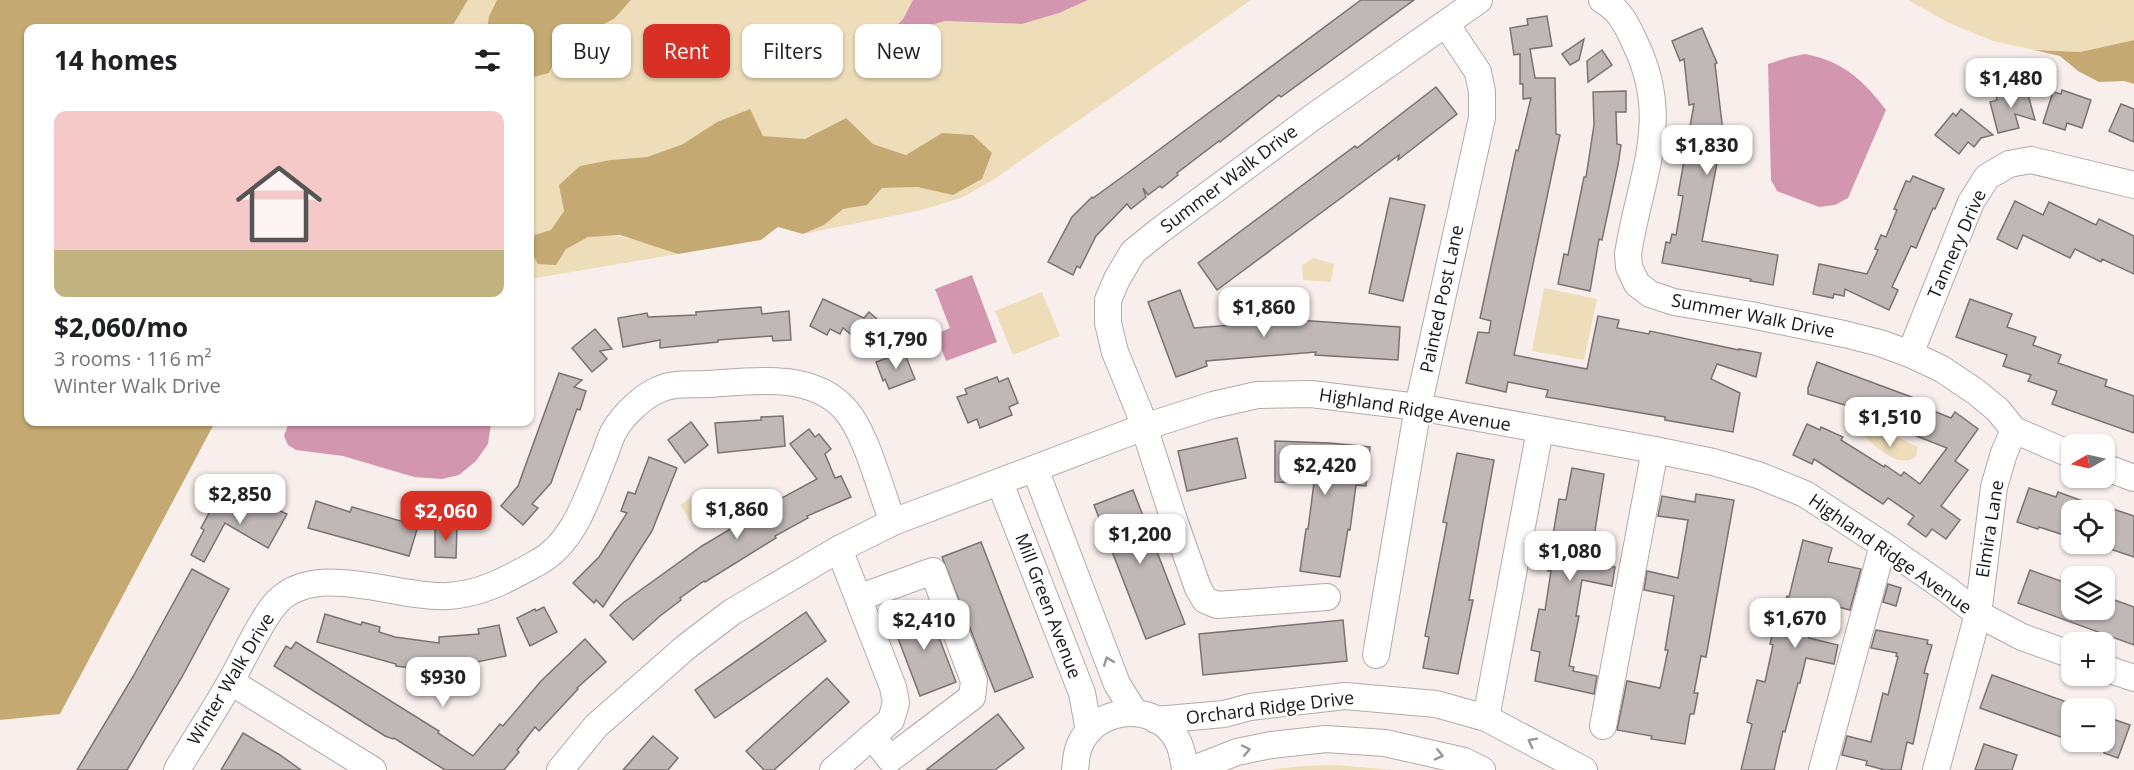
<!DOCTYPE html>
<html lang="en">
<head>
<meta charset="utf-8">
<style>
  :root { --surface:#fff; --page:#f6f6f6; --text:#202124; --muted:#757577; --line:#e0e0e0; --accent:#d93025 }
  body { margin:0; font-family:"Open Sans",sans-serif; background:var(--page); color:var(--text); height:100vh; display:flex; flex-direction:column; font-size:22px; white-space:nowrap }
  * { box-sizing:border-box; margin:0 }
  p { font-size:20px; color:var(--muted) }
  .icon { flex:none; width:33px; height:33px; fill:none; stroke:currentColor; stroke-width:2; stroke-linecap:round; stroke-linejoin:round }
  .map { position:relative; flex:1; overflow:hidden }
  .sheet { position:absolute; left:24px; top:24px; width:510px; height:402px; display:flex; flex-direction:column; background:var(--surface); border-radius:12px; box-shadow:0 2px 4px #0004 }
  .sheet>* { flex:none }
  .top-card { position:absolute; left:552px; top:24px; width:570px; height:54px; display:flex; gap:12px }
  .needle { width:39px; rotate:261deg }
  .controls { position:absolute; left:2061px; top:434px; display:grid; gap:12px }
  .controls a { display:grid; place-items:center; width:54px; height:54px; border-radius:12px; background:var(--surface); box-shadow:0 2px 4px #0004; font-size:30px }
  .price { position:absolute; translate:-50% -51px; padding:0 14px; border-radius:12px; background:#fff; color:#222; font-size:20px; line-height:39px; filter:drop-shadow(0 2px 3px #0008) }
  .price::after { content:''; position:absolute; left:50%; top:36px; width:18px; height:14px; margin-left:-9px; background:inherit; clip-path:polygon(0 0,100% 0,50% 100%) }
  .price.on { background:var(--accent); color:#fff }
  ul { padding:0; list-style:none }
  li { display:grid; align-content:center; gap:12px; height:318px; padding:0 30px }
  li+li { border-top:2px solid var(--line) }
  li span { display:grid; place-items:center; height:186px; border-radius:12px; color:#555 }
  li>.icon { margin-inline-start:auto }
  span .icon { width:108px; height:108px; fill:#fffc; stroke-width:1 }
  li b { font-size:26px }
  h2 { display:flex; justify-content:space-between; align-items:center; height:72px; padding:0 30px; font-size:26px }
  .tag { padding:0 21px; border-radius:12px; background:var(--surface); box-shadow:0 2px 4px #0004; font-size:21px; line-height:54px }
  .tag.on { background:var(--accent); color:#fff }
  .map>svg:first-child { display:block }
</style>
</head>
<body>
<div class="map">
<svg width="2134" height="770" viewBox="0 0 2134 770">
  <rect width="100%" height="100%" fill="#f8efec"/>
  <g fill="#eeddb9">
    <path d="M468,0H497L489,16L487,28H451Z"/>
    <path d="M631,0H913L903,19L880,43L881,45L914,30L945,21L1022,24L1059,13L1088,0H1251L993,180L963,197L922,210L803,234L824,225L843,209L867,205L882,188L917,187L953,195L982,179L992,153L942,133L906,155L873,144L846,118L805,139L763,136L717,122L683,144L647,157L610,160L580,166L565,211L551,230L555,265C559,260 562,253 566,249C598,221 644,243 678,254L530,279V78L549,73L563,44L614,19Z"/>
    <path d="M1908,0H2134V40L2080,52L2034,50L1993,41L1949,23Z"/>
    <path d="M1314,258L1334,264L1331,282L1303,280L1302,265Z"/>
    <path d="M1544,288L1597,299L1584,360L1532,351Z"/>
    <path d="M1042,292L1060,336L1013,355L995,311Z"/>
    <path d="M1878,428L1918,447L1916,457C1897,469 1879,448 1863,436L1866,429Z"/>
    <path d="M703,489L713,504L690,520L680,505Z"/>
    <path d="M1335,765L1395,770H1268L1303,766Z"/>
  </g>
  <g fill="#c4aa72">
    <path d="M0,0H468L451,28H28V422H215L60,714L0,720Z"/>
    <path d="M497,0H631L614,19L563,44L549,73L530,78V28H487L489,16Z"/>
    <path d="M2134,40V84L2124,81L2099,82L2078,71L2060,56L2034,50L2080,52Z"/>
    <path d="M750,109L763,136L805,139L846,118L873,144L906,155L942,133L973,135L992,153L982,179L953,195L917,187L882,188L867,205L843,209L824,225L803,234L778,227L761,240L678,254L620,235L588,237L566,249L556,265L538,264L530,250L535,235L551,230L564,211L559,185L580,166L610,160L647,157L683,144L717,122Z"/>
  </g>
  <g fill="#d396af">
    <path d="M913,0H1088L1059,13L1022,24L945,21L914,30L881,45L880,43L903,19Z"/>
    <path d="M1805,54C1843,61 1863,80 1886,110L1848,198L1835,205L1819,207L1777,191L1771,180L1768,64L1790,57Z"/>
    <path d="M972,275L997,342L946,361L936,334L950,328L935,289Z"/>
    <path d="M292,422H490L491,423L488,444L476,461L459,475L442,479L414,477L343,456L296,450L288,445L284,436L288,425Z"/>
  </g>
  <g fill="#c0b7b7" stroke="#7a7272" stroke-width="1.5">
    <path d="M1361,0H1414L1281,97L1279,95L1220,142L1219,141L1177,173L1178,175L1162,188L1160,186L1148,195L1143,188L1146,197L1131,209L1127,204L1096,236L1080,268L1077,266L1073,275L1048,262L1072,217L1092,197L1093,198L1129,172Z"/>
    <path d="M1547,16L1552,46L1530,49L1535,78H1555L1556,134L1560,135L1514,355L1587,369L1598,316L1619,320L1617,328L1649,334L1650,331L1739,350V349L1761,353L1756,377L1717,364L1711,379L1740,393L1733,432L1665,420V417L1546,397L1548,390L1508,382L1506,392L1466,383L1478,332L1489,333L1491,321L1480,318L1516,150L1518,151L1531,98L1523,99V84H1520V54L1514,55L1510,28L1528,25L1527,19Z"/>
    <path d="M1702,28L1717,63L1715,64L1723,132L1702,241L1778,255L1773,285L1750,281L1751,279L1662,263L1666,242L1670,243L1672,234L1676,235L1683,196L1678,195L1694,104L1689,105L1684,59L1680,61L1672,41Z"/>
    <path d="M1584,39L1579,60L1570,65L1562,54Z"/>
    <path d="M1602,50L1612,65L1588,82L1587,61Z"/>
    <path d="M1436,87L1457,114L1398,160L1399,155L1217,290L1198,263L1355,146L1357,148Z"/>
    <path d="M2026,87L2035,120L2015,114L2019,128L1998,133L1990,102L1997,100L1996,95Z"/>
    <path d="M2062,90L2091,100L2082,128L2067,123L2065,130L2043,123L2053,92L2061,94Z"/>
    <path d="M1626,91V112H1616L1617,144L1621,145L1618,165L1602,240L1599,239L1590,291L1558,284L1564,254L1568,255L1584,177H1586L1594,125L1593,92Z"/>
    <path d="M2121,104L2134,109V142L2109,131Z"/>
    <path d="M1961,109L1993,135L1981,138L1974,147L1968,142L1959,154L1935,135L1953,113L1956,116Z"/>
    <path d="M1913,176L1944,189L1935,209L1933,208L1916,248L1911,246L1892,287L1898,290L1889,310L1845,289L1844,296L1834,294L1833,298L1813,294L1819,264L1867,274L1878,250L1875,249L1881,235L1886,237L1897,210L1894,209L1906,181L1910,182Z"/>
    <path d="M1390,198L1425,205L1403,301L1369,293Z"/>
    <path d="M2015,201L2043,215L2049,202L2096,225L2099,219L2134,236V274L2102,259L2101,262L2075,249L2070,258L2023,235L2017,249L1997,239Z"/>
    <path d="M1180,290L1194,328L1297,320L1400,327L1398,360L1315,355L1316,352L1206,361L1207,366L1176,377L1148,302Z"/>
    <path d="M823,299L864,318L869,312L893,333L875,354L843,328L840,334L830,329L827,335L810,326Z"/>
    <path d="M1970,299L2012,314L2007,327L2036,337L2033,345L2061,355L2058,363L2107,380L2105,386L2134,396V433L2052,404L2057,391L2028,381L2031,375L2003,366L2007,355L1956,337Z"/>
    <path d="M761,307L762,314L789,311L791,340L773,341L772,336L718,340V342L660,348V340L623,347L618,318L647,313L648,317L696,315V312Z"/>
    <path d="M595,329L612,349L600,351L607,359L592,372L572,348Z"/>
    <path d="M904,352L915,379L889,389L885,379L883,381L876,362Z"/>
    <path d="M1817,362L1917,399L1916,404L1951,418L1955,412L1978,429L1955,461L1968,470L1941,506L1960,520L1946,539L1932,529L1926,537L1908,524L1914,516L1888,498L1883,504L1814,459L1812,464L1793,455L1807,424L1820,430L1821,427L1843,437L1841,440L1884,467L1885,465L1901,476L1904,472L1920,484L1947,448L1886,424L1888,418L1808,394V388Z"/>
    <path d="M559,373L582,380L574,387L586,391L580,410L577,409L551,483L532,504L538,508L523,525L501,506L518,486Z"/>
    <path d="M997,377L999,382L1008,378L1018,403L1009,407L1012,415L980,428L977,419L968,423L957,397L967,394L965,389Z"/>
    <path d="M783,416L785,446L718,453L715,423L761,420V417Z"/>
    <path d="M691,422L708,445L685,463L668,440Z"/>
    <path d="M809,429L815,437L819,434L831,449L825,454L835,478L841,476L851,497L807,516L808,518L775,536L776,538L705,582L704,581L680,598L681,600L660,616L633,640L610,615L624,602L702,546L744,521L743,519L817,479L790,444Z"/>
    <path d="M1237,438L1246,478L1187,491L1178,451Z"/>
    <path d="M1275,441L1329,443L1370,447L1366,486L1356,485L1350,530L1348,529L1340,577L1300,571L1306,529H1308L1314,483L1275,482Z"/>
    <path d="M1457,453L1494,460L1469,600H1473L1458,674L1423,668L1429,637L1425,636L1447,523L1443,522Z"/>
    <path d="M649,457L677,468L652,531L603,607L596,600L594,603L573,583L599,557L627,513L621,511L628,492L635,494Z"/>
    <path d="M1572,468L1604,474L1590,562L1615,567L1612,586L1582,580L1576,616H1579L1569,666L1574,667L1573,671L1597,676L1594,694L1535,681L1540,652L1531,650L1539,609L1545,610L1551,571H1548L1554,541H1552L1559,499L1566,500Z"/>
    <path d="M2029,488L2056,497L2058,492L2102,508V510H2072V523L2067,536L2039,527L2038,529L2017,522Z"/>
    <path d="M1133,490L1185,624L1146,639L1094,505Z"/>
    <path d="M1696,494L1734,500L1706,657L1701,656L1694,693H1698L1694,714H1690L1685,744L1651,739L1652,736L1617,730L1627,681L1660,688L1668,650H1665L1674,596L1644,590L1647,571L1678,578L1688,520L1658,516L1662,496L1695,502Z"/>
    <path d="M249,496L287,514L268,548L225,523L204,562L191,555L204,530L201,528L216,500L240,514Z"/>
    <path d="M316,501L350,512L352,507L418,526L409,556L308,528Z"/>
    <path d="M2104,506L2134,516V557L2104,547Z"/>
    <path d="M435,527H457L456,558L435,557Z"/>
    <path d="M1803,540L1832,548L1828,562L1861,569L1850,610L1819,602L1809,638L1838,645L1834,664L1806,658L1800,683H1798L1785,732L1783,731L1774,770H1741L1752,724L1747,722L1757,680L1765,682L1773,645L1770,644L1775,623L1779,624L1787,596L1789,597Z"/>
    <path d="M981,542L1033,677L995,692L942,557Z"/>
    <path d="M192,569L229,589L182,677L127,770H77L134,675Z"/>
    <path d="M2030,570L2072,585V609H2104V596L2134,607V645L2018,603Z"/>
    <path d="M1888,584L1901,588L1896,606L1883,602Z"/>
    <path d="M927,606L956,682L920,696L891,620Z"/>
    <path d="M544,607L557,632L530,646L517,618L535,609L536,611Z"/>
    <path d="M806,612L826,641L715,718L695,690Z"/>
    <path d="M325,614L361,625L362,622L380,627L379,632L395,637L439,643V637L479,634L478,629L499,625L506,656L472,663V665L419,669L396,666V664L317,642Z"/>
    <path d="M1343,620L1347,661L1203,675L1199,634Z"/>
    <path d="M1876,630L1928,640L1927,644L1932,645L1924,673L1928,674L1913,744L1907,742L1901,770H1885L1866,765L1867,761L1842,755L1847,736L1871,742L1883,693L1888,695L1898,657L1896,656L1897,653L1871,648Z"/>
    <path d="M585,639L606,662L577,688L578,689L539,731L535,727L517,750L519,752L504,770H445L394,738L393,739L385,736L274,666L286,646L291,649L296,642L439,731L438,733L473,756L500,724L503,726L541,681Z"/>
    <path d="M1992,675L2072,704V741L1980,708Z"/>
    <path d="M827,678L849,702L774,770H764L746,751Z"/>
    <path d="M998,714L1024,748L995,770H926Z"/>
    <path d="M2104,716L2130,725L2118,758L2104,753Z"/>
    <path d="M243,733L280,755L301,770H221Z"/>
    <path d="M653,736L678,758L668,770H623Z"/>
    <path d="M1984,744L2017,755L2012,770H1975Z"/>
  </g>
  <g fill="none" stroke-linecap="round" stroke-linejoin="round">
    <g stroke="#b2aaa7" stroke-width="28">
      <g id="minor">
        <path d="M1602,0C1620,10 1627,25 1635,43C1673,120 1640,176 1628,254L1629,267L1637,284L1650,294L1674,302L1751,315L1844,334L1880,343L1910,354L1942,369L1976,392L1998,410L2014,430L2072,455"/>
        <path d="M1910,354L1971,202L1987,177L2009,164L2031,160L2134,185"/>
        <path d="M2104,467L2134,478"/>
        <path d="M1035,469L1117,684L1135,713"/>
        <path d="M1000,483L1082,693L1089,731"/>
        <path d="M1327,597L1217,605L1205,600L1198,588L1173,517L1139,411L1115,352L1108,323V300L1117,279L1133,252L1159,231L1313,117L1479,0"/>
        <path d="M858,598L933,571L974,681L972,697L890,759L872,736"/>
        <path d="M1376,655L1418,407L1482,118V92L1478,72L1446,24"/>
        <path d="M2104,668L2134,678"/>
        <path d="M231,682L373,770"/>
        <path d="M1486,718L1540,430"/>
        <path d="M1156,720L1224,714L1250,707L1345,696L1436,704L1486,718L1584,770"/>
        <path d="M1603,726L1655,450"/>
        <path d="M177,770C195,739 215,710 232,679C244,658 262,617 278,601C318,561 397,599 448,596C482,594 508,579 537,563C576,542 589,492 605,454C608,446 610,438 614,431C623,415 642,397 658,390C674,382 691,385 708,384C751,381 809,372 843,407C866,430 880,490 893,522"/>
        <path d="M560,770L596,726L686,647L732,612L839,549L893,522L1144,427L1213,405L1257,395L1311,394L1418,407L1655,450L1713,462L1758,475L1805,494L1883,545L1949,591L1978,614L2022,637L2072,655"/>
        <path d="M833,770L891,720L896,703L893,687L839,549"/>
        <path d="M1075,770C1076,763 1076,754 1079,747C1092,710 1146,701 1171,731C1181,742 1183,756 1185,770"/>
        <path d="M1191,770L1237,752L1271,745L1326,739L1385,743L1464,761L1482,770"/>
        <path d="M1822,770L1883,545"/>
        <path d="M1936,770L1978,614L1994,487L2004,453L2014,430"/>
      </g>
    </g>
    <use href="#minor" stroke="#fff" stroke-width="26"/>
  </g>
  <defs><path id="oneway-chevron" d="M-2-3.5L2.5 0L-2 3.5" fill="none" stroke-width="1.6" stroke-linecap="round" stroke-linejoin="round" transform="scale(1.5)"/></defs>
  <g stroke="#989696">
    <use href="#oneway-chevron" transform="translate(1108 661) rotate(-111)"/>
    <use href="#oneway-chevron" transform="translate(1532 742) rotate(-153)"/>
    <use href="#oneway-chevron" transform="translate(1246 750) rotate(-12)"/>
    <use href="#oneway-chevron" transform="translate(1439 755) rotate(13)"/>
  </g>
  <g text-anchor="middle" stroke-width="4.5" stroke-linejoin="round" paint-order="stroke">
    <g font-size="18" fill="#191615" stroke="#fefefe">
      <text transform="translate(1229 179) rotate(-37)" y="6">Summer Walk Drive</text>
      <text transform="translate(1957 244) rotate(-66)" y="6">Tannery Drive</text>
      <text transform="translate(1442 299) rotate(-78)" y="6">Painted Post Lane</text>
      <text transform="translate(1753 316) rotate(11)" y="6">Summer Walk Drive</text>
      <text transform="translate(1415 410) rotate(9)" y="6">Highland Ridge Avenue</text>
      <text transform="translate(1990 529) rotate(-81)" y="6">Elmira Lane</text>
      <text transform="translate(1890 554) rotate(35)" y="6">Highland Ridge Avenue</text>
      <text transform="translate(1048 606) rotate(69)" y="6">Mill Green Avenue</text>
      <text transform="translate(231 679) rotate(-59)" y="6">Winter Walk Drive</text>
      <text transform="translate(1270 708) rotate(-7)" y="6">Orchard Ridge Drive</text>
    </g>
  </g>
</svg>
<div class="controls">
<a><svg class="needle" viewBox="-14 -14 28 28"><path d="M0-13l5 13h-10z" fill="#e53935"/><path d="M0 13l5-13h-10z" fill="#757577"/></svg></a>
<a><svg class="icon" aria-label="locate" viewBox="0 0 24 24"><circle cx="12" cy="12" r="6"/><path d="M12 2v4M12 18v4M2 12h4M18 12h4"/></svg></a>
<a><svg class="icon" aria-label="layers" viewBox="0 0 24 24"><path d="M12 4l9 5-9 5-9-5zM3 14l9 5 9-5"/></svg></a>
<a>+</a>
<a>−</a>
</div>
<b class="price" style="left:2011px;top:109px">$1,480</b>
<b class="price" style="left:1707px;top:176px">$1,830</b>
<b class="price" style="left:1264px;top:338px">$1,860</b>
<b class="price" style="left:896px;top:370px">$1,790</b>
<b class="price" style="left:1890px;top:448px">$1,510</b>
<b class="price" style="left:1325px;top:496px">$2,420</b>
<b class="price" style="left:240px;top:525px">$2,850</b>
<b class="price" style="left:737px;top:540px">$1,860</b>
<b class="price on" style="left:446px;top:542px">$2,060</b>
<b class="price" style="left:1140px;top:565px">$1,200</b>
<b class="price" style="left:1570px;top:582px">$1,080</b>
<b class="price" style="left:1795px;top:649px">$1,670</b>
<b class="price" style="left:924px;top:651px">$2,410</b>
<b class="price" style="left:443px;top:708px">$930</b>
<div class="top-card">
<a class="tag">Buy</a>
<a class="tag on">Rent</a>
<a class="tag">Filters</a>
<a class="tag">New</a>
</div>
<section class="sheet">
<h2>14 homes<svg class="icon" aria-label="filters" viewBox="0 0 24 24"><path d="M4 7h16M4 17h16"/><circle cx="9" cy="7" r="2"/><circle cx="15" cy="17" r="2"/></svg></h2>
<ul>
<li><span style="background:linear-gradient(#f6c9c9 75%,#c2b280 0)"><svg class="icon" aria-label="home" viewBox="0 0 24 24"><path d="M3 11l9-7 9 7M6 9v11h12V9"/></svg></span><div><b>$2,060/mo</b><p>3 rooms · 116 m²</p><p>Winter Walk Drive</p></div></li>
</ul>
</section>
</div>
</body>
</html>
